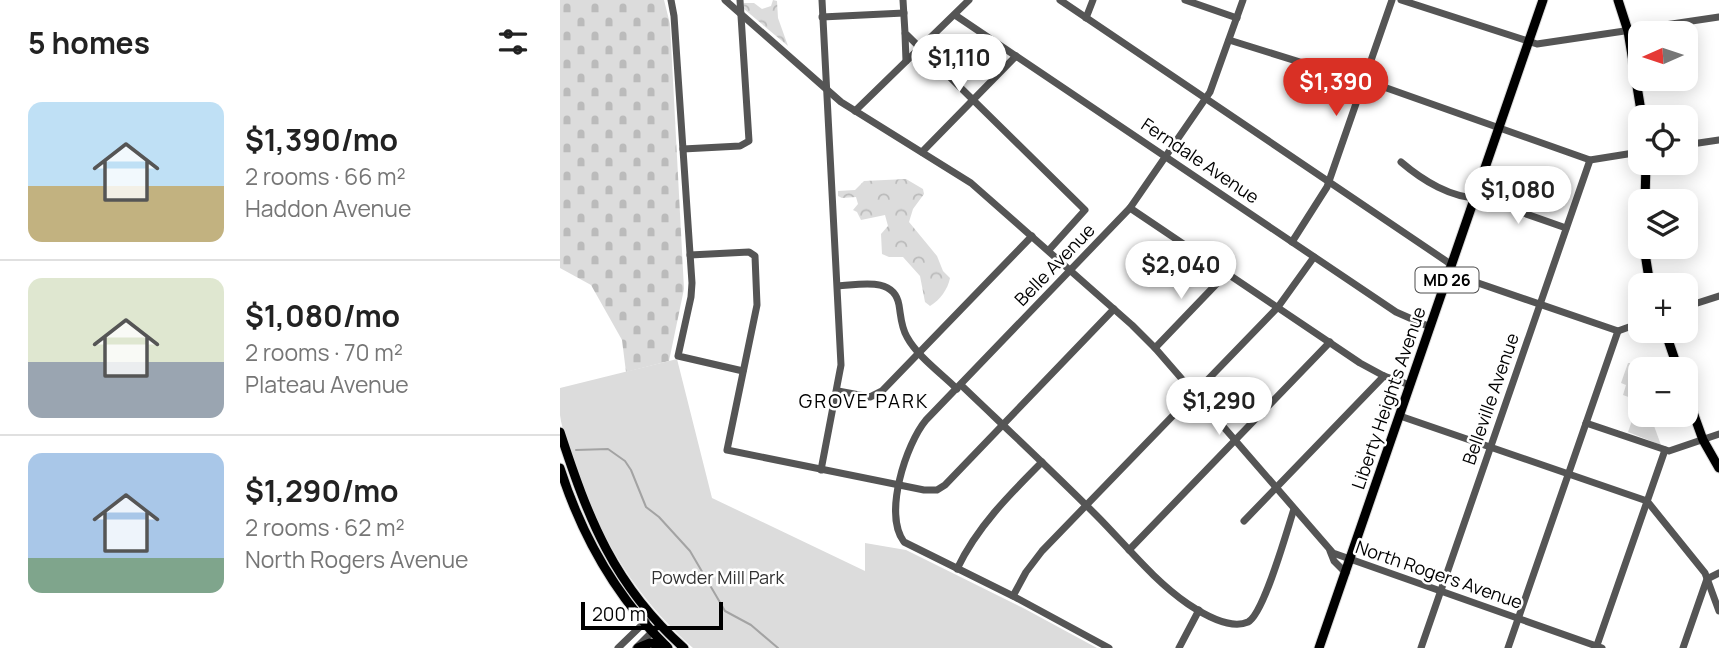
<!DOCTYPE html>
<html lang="en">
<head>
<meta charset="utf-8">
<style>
  :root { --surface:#fff; --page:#f2f2f2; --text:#222; --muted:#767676; --line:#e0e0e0; --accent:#d93025 }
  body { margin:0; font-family:Manrope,sans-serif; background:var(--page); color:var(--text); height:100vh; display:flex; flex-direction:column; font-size:26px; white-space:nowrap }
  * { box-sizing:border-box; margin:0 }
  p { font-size:23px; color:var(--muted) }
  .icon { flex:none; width:38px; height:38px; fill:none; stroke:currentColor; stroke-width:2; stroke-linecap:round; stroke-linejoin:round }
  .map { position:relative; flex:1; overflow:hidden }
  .details { display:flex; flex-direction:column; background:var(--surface); width:560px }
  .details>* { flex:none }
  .needle { width:46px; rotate:267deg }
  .tools { position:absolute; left:1068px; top:21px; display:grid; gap:14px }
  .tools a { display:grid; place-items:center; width:70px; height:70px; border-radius:14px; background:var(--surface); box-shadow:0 4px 18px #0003; font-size:35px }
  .scale { position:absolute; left:21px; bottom:18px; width:142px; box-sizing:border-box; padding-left:7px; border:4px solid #000; border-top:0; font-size:19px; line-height:24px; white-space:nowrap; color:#000; -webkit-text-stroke:5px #fff; paint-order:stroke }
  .price { position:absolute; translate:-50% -60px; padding:0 16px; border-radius:24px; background:#fff; color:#222; font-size:23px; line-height:46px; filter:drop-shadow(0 2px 4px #0008) }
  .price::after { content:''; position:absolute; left:50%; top:42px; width:21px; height:16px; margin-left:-10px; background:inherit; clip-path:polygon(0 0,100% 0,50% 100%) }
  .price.selected { background:var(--accent); color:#fff }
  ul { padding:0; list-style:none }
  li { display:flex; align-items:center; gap:21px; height:175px; padding:0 28px }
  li+li { border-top:2px solid var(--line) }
  li span { display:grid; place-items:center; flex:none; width:196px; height:140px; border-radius:14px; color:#555 }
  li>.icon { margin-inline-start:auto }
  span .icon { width:84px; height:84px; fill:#fffc; stroke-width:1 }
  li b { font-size:30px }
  h2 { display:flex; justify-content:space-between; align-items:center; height:84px; padding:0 28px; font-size:30px }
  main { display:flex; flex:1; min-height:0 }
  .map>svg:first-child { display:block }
</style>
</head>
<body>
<main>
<section class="details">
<h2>5 homes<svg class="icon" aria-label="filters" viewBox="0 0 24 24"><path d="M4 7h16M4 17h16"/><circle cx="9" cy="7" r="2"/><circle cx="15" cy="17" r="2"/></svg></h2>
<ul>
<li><span style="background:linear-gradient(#bfe0f5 60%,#c2b280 0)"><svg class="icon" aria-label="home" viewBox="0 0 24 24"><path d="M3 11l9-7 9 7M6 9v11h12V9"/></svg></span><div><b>$1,390/mo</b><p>2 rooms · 66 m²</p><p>Haddon Avenue</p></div></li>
<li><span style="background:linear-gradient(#dfe7d0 60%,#9aa5b1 0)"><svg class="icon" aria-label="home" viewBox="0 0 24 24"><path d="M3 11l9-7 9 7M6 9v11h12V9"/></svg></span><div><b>$1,080/mo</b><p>2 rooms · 70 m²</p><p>Plateau Avenue</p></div></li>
<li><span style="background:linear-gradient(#a9c7e8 75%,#7fa58c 0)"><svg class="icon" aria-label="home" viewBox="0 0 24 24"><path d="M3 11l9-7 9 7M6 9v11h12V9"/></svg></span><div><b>$1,290/mo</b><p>2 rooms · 62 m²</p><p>North Rogers Avenue</p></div></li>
</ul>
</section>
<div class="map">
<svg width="1159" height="648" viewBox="0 0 1159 648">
  <defs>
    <pattern id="forest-crowns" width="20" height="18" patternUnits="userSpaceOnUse" patternTransform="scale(1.75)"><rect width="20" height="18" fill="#dcdcdc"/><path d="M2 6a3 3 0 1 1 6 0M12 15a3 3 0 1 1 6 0" fill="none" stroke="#bbb"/></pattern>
    <pattern id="cemetery-stones" width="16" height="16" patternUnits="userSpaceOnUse" patternTransform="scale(1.75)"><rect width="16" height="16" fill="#dcdcdc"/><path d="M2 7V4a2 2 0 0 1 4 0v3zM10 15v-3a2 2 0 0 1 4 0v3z" fill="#bbb"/></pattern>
  </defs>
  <rect width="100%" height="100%" fill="#fff"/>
  <g fill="url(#forest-crowns)">
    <path d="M213,0L217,1L218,18L228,46L184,9V3H194L202,9L211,6Z"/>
    <path d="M346,179L363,189L364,194L353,209L349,222L377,256L383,271L390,278C388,289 380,300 370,306L365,302L360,276L343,257H329L322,254L321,234L328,226L325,215L301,220L297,212L293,210L298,204L296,197L282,198L278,196V191L295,190L304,181Z"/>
  </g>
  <path fill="url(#cemetery-stones)" d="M0,0H104L110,24L124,289L109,361L66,372L62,340L31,285L0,268Z"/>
  <g fill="#dcdcdc">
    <path d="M117,359L152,498L305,571V543L346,550L465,609L537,648H133C75,596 41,540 16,466C11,450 2,432 0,415C0,406 0,397 0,388Z"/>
    <path d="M1068,363H1070L1080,391V415H1090L1101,445L1068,432L1079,401L1063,395L1066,385L1061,383Z"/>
  </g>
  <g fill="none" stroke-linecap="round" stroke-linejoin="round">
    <path stroke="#a3a3a3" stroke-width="2" d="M16,450L48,449L65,461L71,470L86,507L99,517L130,551L165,611L191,625L218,648"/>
    <g stroke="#dbdbdb" stroke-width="11">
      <g id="major">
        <path d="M1058,0L1068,31L1082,117"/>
        <path d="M1085,201L1086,163"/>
        <path d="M1084,247L1090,285"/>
        <path d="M1105,331L1118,369"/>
        <path d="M1125,390L1143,440L1159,468"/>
        <path d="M0,432C28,518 54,586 124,648"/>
        <path d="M0,468C22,537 56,597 108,648"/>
        <path d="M78,648L90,643L106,646"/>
        <path d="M759,648L983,0"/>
      </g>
    </g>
    <g stroke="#555" stroke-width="7">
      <path d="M111,0L114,16L132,283L131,297L118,356L183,371"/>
      <path d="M165,0L281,102L411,183L572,325L595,348L773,553L1042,648"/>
      <path d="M343,0L345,33L525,210L489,250"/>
      <path d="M500,0L892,265"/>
      <path d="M625,0L677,18"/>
      <path d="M841,0L977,44L1159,17"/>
      <path d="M395,15L836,312L870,327"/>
      <path d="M262,17L344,13"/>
      <path d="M526,18L533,0"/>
      <path d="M345,34L346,61"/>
      <path d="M669,40L804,82"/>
      <path d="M804,80L1030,160L1080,152"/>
      <path d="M295,111L409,0"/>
      <path d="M1125,145L1159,140"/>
      <path d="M123,149L180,146L189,141L180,0"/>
      <path d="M362,152L456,56"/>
      <path d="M841,162C862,180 892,199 921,198L1006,228"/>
      <path d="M570,208L800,363L824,376L850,385"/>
      <path d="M732,242L767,187L832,0"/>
      <path d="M130,255L189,252L195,256L197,305L167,450L364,490H377L385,485L554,309"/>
      <path d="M889,273L1058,331L1080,323"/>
      <path d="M278,286C299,285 334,276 339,305C341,317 341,327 347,337C358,357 381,373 397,389"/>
      <path d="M1125,307L1159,296"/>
      <path d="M595,348L667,273"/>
      <path d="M401,385C446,428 492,471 536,515C566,545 593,580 628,604C643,614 670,630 688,622C704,614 727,530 734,509"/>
      <path d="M278,391L310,397L322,391L472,236"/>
      <path d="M840,416L1087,501L1145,573L1159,611"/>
      <path d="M1026,423L1109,451L1159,434"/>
      <path d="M261,470L281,365L262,0"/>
      <path d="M684,521L824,376"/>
      <path d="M569,550L770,342"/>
      <path d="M770,551L774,561L786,573"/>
      <path d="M397,569C417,527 449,495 482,462"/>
      <path d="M453,596L466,572L482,551L718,307L754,257"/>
      <path d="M58,648L86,621"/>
      <path d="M76,648L95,629"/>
      <path d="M549,648L453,596L344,542C323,514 346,444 366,420L570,208L650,92L683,0"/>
      <path d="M619,648L639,610"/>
      <path d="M861,648L1030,160"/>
      <path d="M948,648L1058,331"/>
      <path d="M1036,648L1105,450"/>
      <path d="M1123,648L1147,579L1159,573"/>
    </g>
    <use href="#major" stroke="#000" stroke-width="9"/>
  </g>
  <g text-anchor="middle" stroke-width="5" stroke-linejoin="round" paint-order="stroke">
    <rect fill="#fff" stroke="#4c4c4c" stroke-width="2" x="855.5" y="267.5" width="63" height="25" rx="5"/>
    <g font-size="16" font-weight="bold" fill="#000">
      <text x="887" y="286">MD 26</text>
    </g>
    <g font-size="18" fill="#000" stroke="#fff">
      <text transform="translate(640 161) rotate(34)" y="6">Ferndale Avenue</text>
      <text transform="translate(495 265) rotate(-46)" y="6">Belle Avenue</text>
      <text transform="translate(829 398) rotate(-71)" y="6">Liberty Heights Avenue</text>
      <text transform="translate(931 399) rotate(-71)" y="6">Belleville Avenue</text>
      <text transform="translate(879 575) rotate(19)" y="6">North Rogers Avenue</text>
    </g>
    <g font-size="18" fill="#333" stroke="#fff">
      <text x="158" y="584">Powder Mill Park</text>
    </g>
    <g font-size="19" letter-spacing="2" fill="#000" stroke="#fff">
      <text x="304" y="408">GROVE PARK</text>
    </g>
  </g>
</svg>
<div class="tools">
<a><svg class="needle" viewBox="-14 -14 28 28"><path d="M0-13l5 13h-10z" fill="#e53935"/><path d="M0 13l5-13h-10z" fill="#767676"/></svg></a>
<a><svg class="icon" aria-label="locate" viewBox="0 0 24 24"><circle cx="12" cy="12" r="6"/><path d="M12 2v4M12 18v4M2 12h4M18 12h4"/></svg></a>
<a><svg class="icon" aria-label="layers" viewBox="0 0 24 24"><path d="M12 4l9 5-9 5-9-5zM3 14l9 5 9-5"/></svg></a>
<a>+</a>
<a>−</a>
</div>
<div class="scale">200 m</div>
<b class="price" style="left:399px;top:94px">$1,110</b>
<b class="price selected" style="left:776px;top:118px">$1,390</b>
<b class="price" style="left:958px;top:226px">$1,080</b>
<b class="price" style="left:621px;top:301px">$2,040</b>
<b class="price" style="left:659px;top:437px">$1,290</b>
</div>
</main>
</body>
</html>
